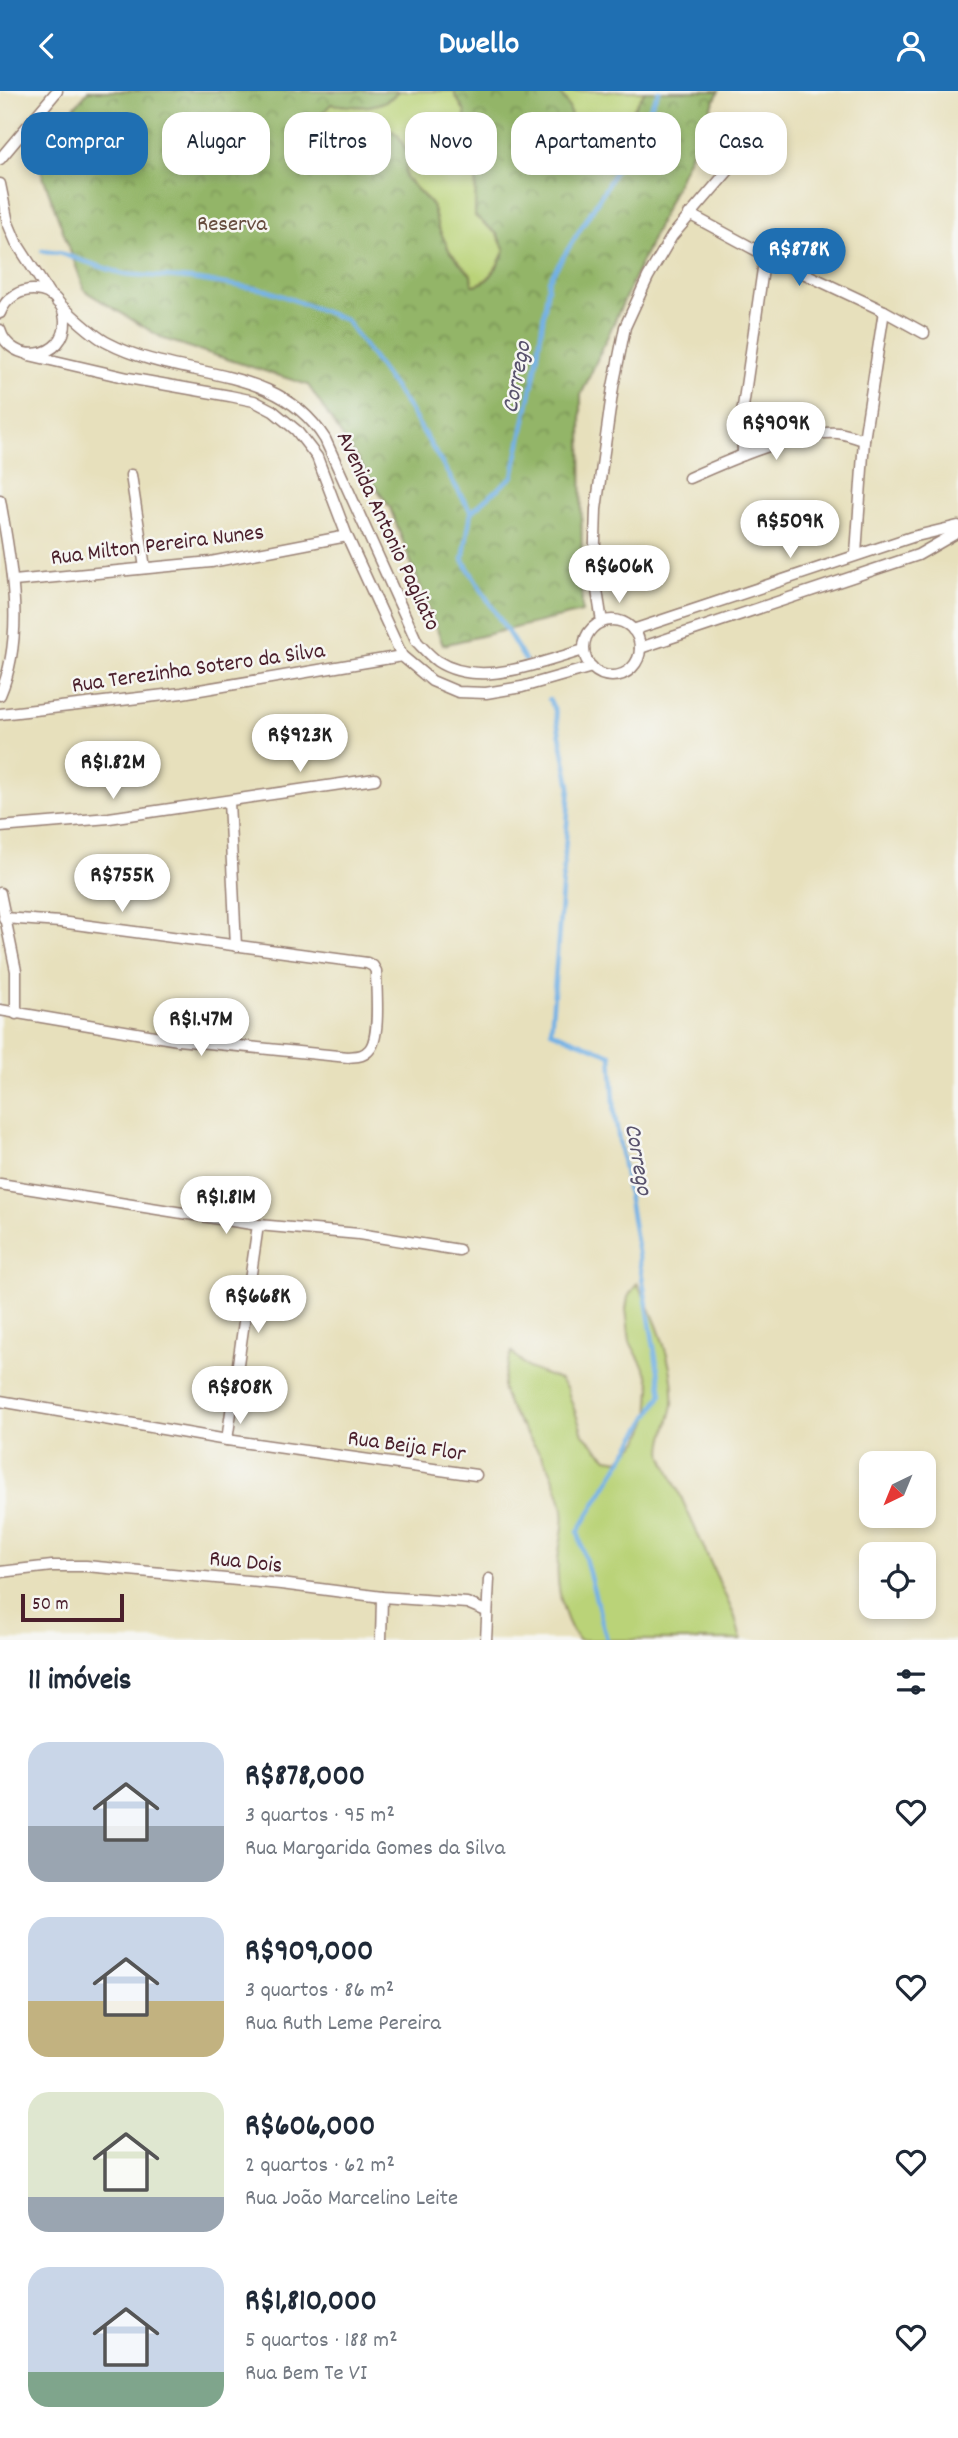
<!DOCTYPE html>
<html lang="pt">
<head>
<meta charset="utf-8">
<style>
  :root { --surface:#fff; --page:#f6f6f7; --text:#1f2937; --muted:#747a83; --accent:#1f6fb2 }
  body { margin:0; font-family:Dekko,sans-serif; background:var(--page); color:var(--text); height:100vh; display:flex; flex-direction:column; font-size:26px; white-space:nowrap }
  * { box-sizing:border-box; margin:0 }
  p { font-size:23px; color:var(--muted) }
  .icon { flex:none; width:38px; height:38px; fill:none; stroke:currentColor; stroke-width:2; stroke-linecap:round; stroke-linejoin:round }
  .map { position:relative; height:1549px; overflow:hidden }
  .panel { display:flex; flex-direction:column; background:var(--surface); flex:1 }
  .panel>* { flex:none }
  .banner { position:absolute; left:21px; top:21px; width:917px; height:63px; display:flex; gap:14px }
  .needle { width:46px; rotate:223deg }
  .buttons { position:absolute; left:859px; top:1360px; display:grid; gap:14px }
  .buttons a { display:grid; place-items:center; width:77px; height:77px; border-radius:14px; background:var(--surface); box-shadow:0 4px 10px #0003; font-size:35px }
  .scale { position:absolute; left:21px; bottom:18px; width:103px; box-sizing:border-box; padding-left:7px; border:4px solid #4a1f2b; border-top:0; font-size:19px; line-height:24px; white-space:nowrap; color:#4a1f2b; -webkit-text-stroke:5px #f6f6f2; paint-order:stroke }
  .price { position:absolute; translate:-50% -60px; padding:0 16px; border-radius:24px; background:#fff; color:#222; font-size:23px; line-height:46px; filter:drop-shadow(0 2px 4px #0008) }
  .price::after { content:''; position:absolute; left:50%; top:42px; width:21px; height:16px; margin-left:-10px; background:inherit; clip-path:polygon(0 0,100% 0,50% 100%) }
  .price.current { background:var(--accent); color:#fff }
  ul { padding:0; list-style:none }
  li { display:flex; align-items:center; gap:21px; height:175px; padding:0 28px }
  li span { display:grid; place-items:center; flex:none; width:196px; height:140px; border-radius:21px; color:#555 }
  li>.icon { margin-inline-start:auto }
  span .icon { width:84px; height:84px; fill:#fffc; stroke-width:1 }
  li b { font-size:30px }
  h2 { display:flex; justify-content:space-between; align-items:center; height:84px; padding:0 28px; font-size:30px }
  .chip { padding:0 24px; border-radius:21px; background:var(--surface); box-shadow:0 4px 10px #0003; font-size:24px; line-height:63px }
  .chip.current { background:var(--accent); color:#fff }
  header { display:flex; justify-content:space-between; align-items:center; height:91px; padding:0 28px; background:var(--accent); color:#fff; font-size:32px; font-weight:700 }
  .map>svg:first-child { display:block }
</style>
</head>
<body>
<header><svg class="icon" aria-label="back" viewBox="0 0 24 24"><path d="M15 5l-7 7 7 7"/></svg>Dwello<svg class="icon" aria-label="person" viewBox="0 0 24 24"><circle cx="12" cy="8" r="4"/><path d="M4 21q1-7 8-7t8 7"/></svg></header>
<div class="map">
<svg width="958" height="1549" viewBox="0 0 958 1549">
  <defs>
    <pattern id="forest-crowns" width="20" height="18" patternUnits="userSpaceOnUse" patternTransform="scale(1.75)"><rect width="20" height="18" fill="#93b568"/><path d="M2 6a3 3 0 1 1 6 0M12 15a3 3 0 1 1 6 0" fill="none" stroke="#7a9356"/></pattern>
  </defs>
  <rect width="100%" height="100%" fill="#f6f6f2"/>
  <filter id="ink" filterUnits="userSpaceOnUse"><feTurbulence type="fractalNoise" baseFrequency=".0143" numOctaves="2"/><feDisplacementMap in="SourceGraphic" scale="14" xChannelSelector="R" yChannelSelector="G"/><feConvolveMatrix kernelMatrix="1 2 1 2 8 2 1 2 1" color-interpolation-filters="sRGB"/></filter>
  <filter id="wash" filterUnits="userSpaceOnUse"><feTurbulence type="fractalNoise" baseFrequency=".00686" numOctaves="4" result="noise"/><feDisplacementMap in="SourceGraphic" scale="28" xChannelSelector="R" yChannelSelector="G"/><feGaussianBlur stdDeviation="1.57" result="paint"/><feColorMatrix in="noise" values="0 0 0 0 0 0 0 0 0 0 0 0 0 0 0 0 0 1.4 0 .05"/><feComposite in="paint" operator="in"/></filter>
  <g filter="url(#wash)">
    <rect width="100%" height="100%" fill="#e7e0bc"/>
    <g fill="#bad378" stroke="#827952" stroke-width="2">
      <path d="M399,0H455V4L465,21L467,58L476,87L475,125L497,143L505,159C498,174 490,194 471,194V184L450,161L438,136L432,114L406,87L405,82L409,65L391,40H354L320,32L321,24L331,13C356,16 381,20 399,0Z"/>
      <path d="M560,0H645L632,20L604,51L602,70L593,73L561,65C566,52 573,35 570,20C569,13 562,8 560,0Z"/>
      <path d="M637,1192C655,1224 676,1276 673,1313C671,1329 659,1353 663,1366L735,1526L741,1549H578C562,1526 554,1490 559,1461C561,1445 566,1430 562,1413C558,1399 554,1385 547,1373C536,1355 505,1317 503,1298C502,1287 509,1271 512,1261L528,1277L560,1289L567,1298L583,1343L607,1367L619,1369L639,1350L649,1328L651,1296L648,1284L630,1251L626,1218L628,1206Z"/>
    </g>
    <path fill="url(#forest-crowns)" stroke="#6e6a4a" stroke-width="2" d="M88,0H399C381,20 356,16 331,13L321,24L320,32L354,40H392L398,44L409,65L405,82L406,87L432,114L438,136L450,161L471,184L472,194C491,194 498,174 505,159L497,143L475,125L476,87L467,58L465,21L455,4V0H560C562,8 569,13 570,20C573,35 566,52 561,65L572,69L579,67L582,71L590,66L593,73L601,70L599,67L604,51L632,20L645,0H719L581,304L582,521L443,554L390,417L308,294L164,248L85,200L35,63Z"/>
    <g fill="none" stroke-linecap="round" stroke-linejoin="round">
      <g stroke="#72b1e5" stroke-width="4.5">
        <path d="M42,160L59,162L123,183L191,188L267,199L346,229L410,319L471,421"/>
        <path d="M525,569L463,469L471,421L513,385L535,282L549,189L605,98L659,0"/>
        <path d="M549,608L555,619L570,695L551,940L611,964L615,1026L662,1303L578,1441L607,1549"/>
      </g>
    </g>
  </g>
  <g filter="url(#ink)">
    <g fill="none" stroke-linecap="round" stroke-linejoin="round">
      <g stroke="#988074" stroke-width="13">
        <g id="street">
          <path d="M0,68L57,0"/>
          <path d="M0,93L8,132L16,151L50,204"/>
          <path d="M689,123L765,164L884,220L924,242"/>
          <path d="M57,211C73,224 90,243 108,252C180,290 277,271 325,348L417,551C423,557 430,565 437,570C480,598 540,571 584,559"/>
          <path d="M0,222C13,189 62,192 65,229C67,269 11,275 0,239"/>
          <path d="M29,264L128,287L230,305L254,310L273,320L296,339L317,366L347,445L402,565L432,590L458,601L486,602L522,596L592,576"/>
          <path d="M743,364L742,323L765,164"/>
          <path d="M131,384L145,477"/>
          <path d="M689,387C727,370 797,339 838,342C847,343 856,347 864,349"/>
          <path d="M0,409C11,472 26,543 0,604"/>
          <path d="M856,463L864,349L884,220"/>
          <path d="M14,490L211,471L347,445"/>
          <circle cx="612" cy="557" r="28"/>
          <path d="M602,531L594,480L596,418L613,296L625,236L648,186L672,145L733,74"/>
          <path d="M633,539L912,446L958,435"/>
          <path d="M640,557L918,464L958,441"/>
          <path d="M0,623L182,602L402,565"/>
          <path d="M229,710L236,855"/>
          <path d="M0,736L109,727L375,688"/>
          <path d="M0,802L16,880V923"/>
          <path d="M0,919L178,949L348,966C356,965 363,966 369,959C381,947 376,898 376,880L373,875L367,872L60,831L4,827"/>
          <path d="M0,1093L258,1134L359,1143L459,1159"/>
          <path d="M0,1310L227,1349L476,1384"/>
          <path d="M227,1349L258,1134"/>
          <path d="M0,1481L52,1475H86L281,1493L382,1506L467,1512L486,1520"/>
          <path d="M381,1549L382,1506"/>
          <path d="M486,1549L489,1488"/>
        </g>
      </g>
      <use href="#street" stroke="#fff" stroke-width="10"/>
    </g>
  </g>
  <g text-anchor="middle" stroke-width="5" stroke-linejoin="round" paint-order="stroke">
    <g font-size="23" fill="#664c3e" stroke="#f6f6f2">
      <text x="232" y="139">Reserva</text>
    </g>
    <g font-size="23" fill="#4a1f2b" stroke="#f6f6f2">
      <text transform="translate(390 439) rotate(65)" y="8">Avenida Antonio Pagliato</text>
      <text transform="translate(157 452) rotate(-7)" y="8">Rua Milton Pereira Nunes</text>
      <text transform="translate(198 575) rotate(-8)" y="8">Rua Terezinha Sotero da Silva</text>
      <text transform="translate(407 1353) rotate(8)" y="8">Rua Beija Flor</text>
      <text transform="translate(246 1469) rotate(6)" y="8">Rua Dois</text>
    </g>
    <g font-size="24" font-style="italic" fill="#58526c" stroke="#f6f6f2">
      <text transform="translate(515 286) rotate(-79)" y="8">Corrego</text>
      <text transform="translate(640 1068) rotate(80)" y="8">Corrego</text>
    </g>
  </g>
</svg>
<div class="buttons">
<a><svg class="needle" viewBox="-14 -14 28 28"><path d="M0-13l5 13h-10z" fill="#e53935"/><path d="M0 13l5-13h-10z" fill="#747a83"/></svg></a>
<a><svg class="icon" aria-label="locate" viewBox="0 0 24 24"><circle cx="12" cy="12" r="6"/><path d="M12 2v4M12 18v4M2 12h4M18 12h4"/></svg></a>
</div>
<div class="scale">50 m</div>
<b class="price current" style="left:799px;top:197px">R$878K</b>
<b class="price" style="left:776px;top:371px">R$909K</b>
<b class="price" style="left:790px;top:469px">R$509K</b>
<b class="price" style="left:619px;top:514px">R$606K</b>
<b class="price" style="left:300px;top:683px">R$923K</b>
<b class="price" style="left:113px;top:710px">R$1.82M</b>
<b class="price" style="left:122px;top:823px">R$755K</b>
<b class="price" style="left:201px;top:967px">R$1.47M</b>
<b class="price" style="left:226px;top:1145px">R$1.81M</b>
<b class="price" style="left:258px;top:1244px">R$668K</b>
<b class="price" style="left:240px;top:1335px">R$808K</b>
<div class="banner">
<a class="chip current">Comprar</a>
<a class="chip">Alugar</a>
<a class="chip">Filtros</a>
<a class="chip">Novo</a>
<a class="chip">Apartamento</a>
<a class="chip">Casa</a>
</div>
</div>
<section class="panel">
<h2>11 imóveis<svg class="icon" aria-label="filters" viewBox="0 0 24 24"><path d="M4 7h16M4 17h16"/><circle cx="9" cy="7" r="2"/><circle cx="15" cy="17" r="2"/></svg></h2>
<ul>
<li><span style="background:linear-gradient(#c9d6e8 60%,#9aa5b1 0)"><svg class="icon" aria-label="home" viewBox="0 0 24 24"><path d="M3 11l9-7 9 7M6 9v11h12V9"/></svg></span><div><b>R$878,000</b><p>3 quartos · 95 m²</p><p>Rua Margarida Gomes da Silva</p></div><svg class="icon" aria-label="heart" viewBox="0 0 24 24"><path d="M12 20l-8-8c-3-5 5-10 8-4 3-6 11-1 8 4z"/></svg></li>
<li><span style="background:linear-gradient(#c9d6e8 60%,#c2b280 0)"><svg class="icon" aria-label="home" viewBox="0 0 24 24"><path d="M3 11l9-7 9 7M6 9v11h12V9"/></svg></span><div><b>R$909,000</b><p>3 quartos · 86 m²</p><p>Rua Ruth Leme Pereira</p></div><svg class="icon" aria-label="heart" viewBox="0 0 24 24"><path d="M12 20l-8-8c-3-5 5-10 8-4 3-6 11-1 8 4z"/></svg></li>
<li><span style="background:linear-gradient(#dfe7d0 75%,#9aa5b1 0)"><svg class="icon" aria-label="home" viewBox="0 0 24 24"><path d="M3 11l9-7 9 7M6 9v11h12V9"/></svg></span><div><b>R$606,000</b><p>2 quartos · 62 m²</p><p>Rua João Marcelino Leite</p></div><svg class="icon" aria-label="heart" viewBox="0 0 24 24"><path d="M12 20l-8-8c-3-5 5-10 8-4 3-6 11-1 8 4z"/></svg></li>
<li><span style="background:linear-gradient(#c9d6e8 75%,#7fa58c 0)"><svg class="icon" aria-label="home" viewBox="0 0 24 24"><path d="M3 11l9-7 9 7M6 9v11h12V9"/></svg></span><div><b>R$1,810,000</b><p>5 quartos · 188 m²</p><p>Rua Bem Te VI</p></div><svg class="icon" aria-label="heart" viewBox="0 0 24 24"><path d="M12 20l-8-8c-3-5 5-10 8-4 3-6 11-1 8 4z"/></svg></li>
</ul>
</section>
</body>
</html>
